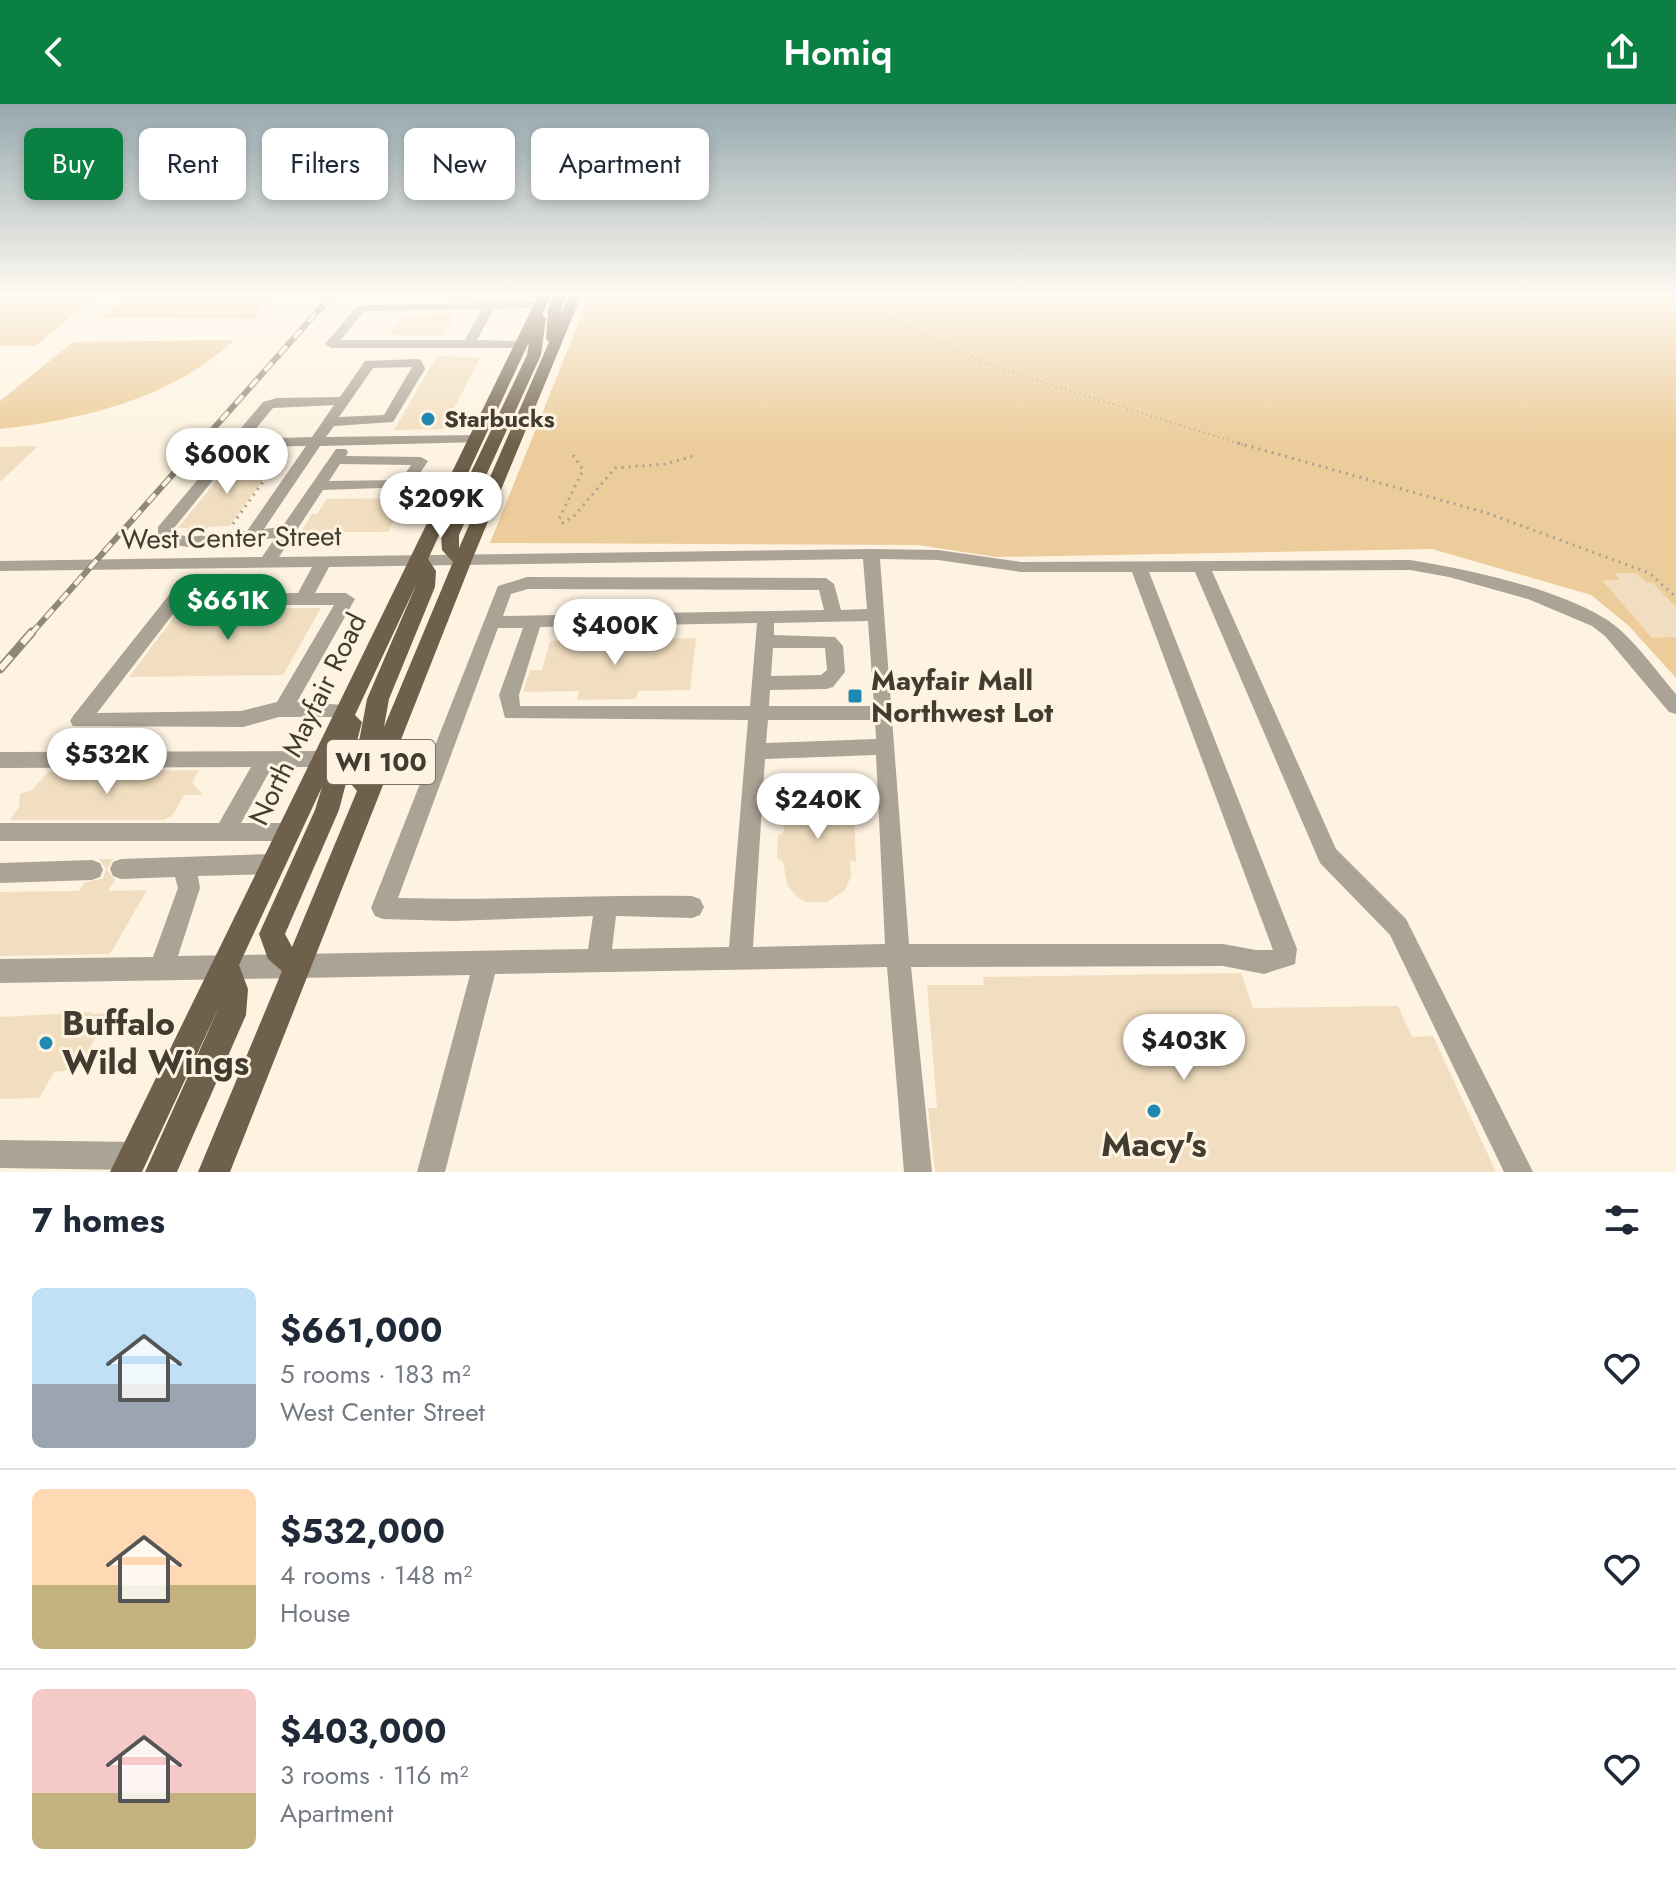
<!DOCTYPE html>
<html lang="en">
<head>
<meta charset="utf-8">
<style>
  :root { --surface:#fff; --page:#f2f2f3; --text:#1f2937; --muted:#747a83; --line:#e0e1e3; --accent:#0b8043 }
  body { margin:0; font-family:Jost,sans-serif; background:var(--page); color:var(--text); height:100vh; display:flex; flex-direction:column; font-size:30px; white-space:nowrap }
  * { box-sizing:border-box; margin:0 }
  p { font-size:26px; color:var(--muted) }
  .icon { flex:none; width:44px; height:44px; fill:none; stroke:currentColor; stroke-width:2; stroke-linecap:round; stroke-linejoin:round }
  .map { position:relative; height:1068px; overflow:hidden }
  .details { display:flex; flex-direction:column; background:var(--surface); flex:1 }
  .details>* { flex:none }
  .top-card { position:absolute; left:24px; top:24px; width:800px; height:72px; display:flex; gap:16px }
  .price { position:absolute; translate:-50% -68px; padding:0 18px; border-radius:28px; background:#fff; color:#222; font-size:26px; line-height:52px; filter:drop-shadow(0 2px 4px #0008) }
  .price::after { content:''; position:absolute; left:50%; top:48px; width:24px; height:18px; margin-left:-12px; background:inherit; clip-path:polygon(0 0,100% 0,50% 100%) }
  .price.on { background:var(--accent); color:#fff }
  ul { padding:0; list-style:none }
  li { display:flex; align-items:center; gap:24px; height:200px; padding:0 32px }
  li+li { border-top:2px solid var(--line) }
  li span { display:grid; place-items:center; flex:none; width:224px; height:160px; border-radius:12px; color:#555 }
  li>.icon { margin-inline-start:auto }
  span .icon { width:96px; height:96px; fill:#fffc; stroke-width:1 }
  li b { font-size:34px }
  h2 { display:flex; justify-content:space-between; align-items:center; height:96px; padding:0 32px; font-size:34px }
  .tag { padding:0 28px; border-radius:12px; background:var(--surface); box-shadow:0 4px 12px #0003; font-size:28px; line-height:72px }
  .tag.on { background:var(--accent); color:#fff }
  header { display:flex; justify-content:space-between; align-items:center; height:104px; padding:0 32px; background:var(--accent); color:#fff; font-size:36px; font-weight:600 }
  .map>svg:first-child { display:block }
</style>
</head>
<body>
<header><svg class="icon" aria-label="back" viewBox="0 0 24 24"><path d="M15 5l-7 7 7 7"/></svg>Homiq<svg class="icon" aria-label="share" viewBox="0 0 24 24"><path d="M12 15V3M7 8l5-5 5 5M5 13v7h14v-7"/></svg></header>
<div class="map">
<svg width="1676" height="1068" viewBox="0 0 1676 1068">
  <rect width="100%" height="100%" fill="#fef3e1"/>
  <g fill="#eccc9a">
    <path d="M0,190H99L35,242H0Z"/>
    <path d="M130,190H269V192L255,215L101,214Z"/>
    <path d="M590,190H1676V574L1629,522L1591,491L1432,445L996,453L918,441L490,439Z"/>
    <path d="M234,236C173,294 82,316 0,325V297L73,238Z"/>
  </g>
  <g fill="#f1dec0">
    <path d="M455,210L443,231H390L404,211Z"/>
    <path d="M437,252L480,254L443,325L394,326Z"/>
    <path d="M38,342L0,378V343Z"/>
    <path d="M233,356H270L266,362H273L230,422L209,423L205,428H185L188,424H178Z"/>
    <path d="M406,394L388,428H301L312,410H317L327,395Z"/>
    <path d="M1614,469H1637L1646,479H1653L1676,503V533L1652,534L1602,476H1620Z"/>
    <path d="M181,504H321L283,571L129,573Z"/>
    <path d="M629,530H647V535L696,534L690,586L638,587L636,595L577,596L579,587L523,588L530,566H542L550,537L628,536Z"/>
    <path d="M199,666L192,679L203,691H184L173,711L164,716H10L19,703L20,690L32,686L48,668Z"/>
    <path d="M784,683H853L856,758L850,757L851,772L845,786L827,798H806L797,793L787,780L783,757L777,754L778,732L784,728Z"/>
    <path d="M99,755H113L107,766L115,776L108,787L147,786L110,850L0,852V788L79,787L84,779L103,774L106,765Z"/>
    <path d="M1241,869L1253,904L1398,902L1412,933L1433,932L1496,1068H935L928,1004H937L927,881H984L983,873Z"/>
    <path d="M92,908L91,910L108,909L79,965L54,968L39,994L0,995V913Z"/>
  </g>
  <g fill="none" stroke-linecap="round" stroke-linejoin="round">
    <path stroke="#aba292" stroke-width="2" stroke-dasharray="1 4" stroke-linecap="butt" d="M840,190L978,256L1010,268L1244,341"/>
    <g stroke="#aba292" stroke-width="3" stroke-dasharray="2 5" stroke-linecap="butt">
      <path d="M1238,339L1487,409L1649,469L1676,493"/>
      <path d="M573,351L583,366L559,415L563,419L575,411L615,364L665,360L697,351"/>
      <path d="M409,393H428"/>
      <path d="M233,420L282,351"/>
    </g>
    <g fill="#aba396" fill-rule="evenodd">
      <path d="M366,190H435L429,193H372Z"/>
      <path d="M540,198L546,201L544,203L494,205L477,236L526,237V243L522,244H331L325,240L357,202L361,201ZM482,205L465,236H341L364,207Z"/>
      <path d="M417,255L421,256L425,265L393,318L334,322L326,333L477,331L484,335L482,338L320,342L264,425L282,423L336,345H346L348,348L346,352L421,353L428,357L411,383L323,386L279,453L871,445L938,446L1021,458L1410,456C1470,466 1552,483 1604,514C1630,529 1656,567 1676,590V610L1669,608L1605,532L1592,522L1528,495L1449,473L1410,466L1212,467L1336,745L1406,815L1533,1068H1504L1390,831L1320,759L1195,468H1149L1297,845L1295,860L1264,870L1223,862L911,863L932,1068H904L887,863L495,870L445,1068H417L470,871L0,879V855L153,853L178,784L175,773L121,775L113,772L110,765L113,758L121,755L272,750L280,753L283,760L280,767L272,770L198,772L200,784L178,852L588,845L593,812L453,817L383,815L375,812L371,804L498,482L527,473L826,474L834,480L841,506L867,505L863,455L329,463L315,489H346L355,495L297,598L346,601L353,603L356,608L353,613H279L243,623L73,622L70,617L73,612L169,491L298,489L312,463L0,467V457L262,453L275,434L188,443L166,440L158,430V423L263,298L277,294L340,293L365,257ZM412,263L384,311L339,313L373,264ZM334,301L312,333L247,335L273,304ZM306,342L247,427L188,433L174,429V424L240,343ZM340,360L411,361L401,376L329,377ZM880,455L938,456L1021,468H1132L1273,846H1256L1223,840H909ZM528,485L819,486L824,506L503,512L511,490ZM180,501H334L277,598L241,607L97,609ZM868,517L874,602H769L770,586L826,585L833,583L845,568L843,542L835,533L774,531V519ZM757,519L750,602H520L519,591L540,523ZM498,524H523L499,591L505,614L748,616L729,843L612,845L616,812L692,814L700,811L704,803L700,795L692,792C594,790 496,797 398,794ZM773,544H825L827,566L821,571L771,572ZM768,616H875L876,635L766,639ZM876,651L885,840L753,843L765,655Z"/>
      <path d="M335,647L342,649L345,655L342,661L335,663H272L241,719H288L296,721L299,728L296,735L288,737H0V719H219L251,663L0,664V648Z"/>
      <path d="M92,756L100,759L103,766L100,773L92,776L0,779V759Z"/>
      <path d="M0,1036L134,1038L144,1042L148,1052L144,1062L134,1066L0,1064Z"/>
    </g>
    <path fill="#6e604a" fill-rule="evenodd" d="M539,190H551L542,211L546,214L541,251L459,431V444L549,238L546,235L548,206L554,190H566L560,212L570,190H582L472,456L230,1068H198L282,867L268,855L259,830L315,706L322,683L239,861L248,885L246,911L177,1068H145L220,901L142,1068H110ZM529,238L527,251L441,431L442,446L453,458L384,623L389,595L435,483L436,467L428,455ZM417,479L367,595L351,680L357,687L292,843L285,830L339,706L362,618L355,611Z"/>
    <g stroke="#8f8778" stroke-width="6">
      <path id="rail-far1" d="M31,530L333,190"/>
    </g>
    <g stroke="#8f8778" stroke-width="9">
      <path id="rail" d="M0,565L32,528"/>
    </g>
    <use href="#rail-far1" stroke="#fef3e1" stroke-width="4" stroke-dasharray="11" stroke-linecap="butt"/>
    <use href="#rail" stroke="#fef3e1" stroke-width="6" stroke-dasharray="17" stroke-linecap="butt"/>
  </g>
  <linearGradient id="sky" x2="0" y2="1"><stop stop-color="#96a8ae"/><stop offset="0.56" stop-color="#fffaf2"/><stop offset="1" stop-color="#fffaf2" stop-opacity="0"/></linearGradient>
  <rect width="1676" height="340" fill="url(#sky)"/>
  <g fill="#1f89b1" stroke="#fef3e1" stroke-width="3">
    <circle cx="428" cy="315" r="8"/>
    <rect x="847" y="584" width="16" height="16" rx="4"/>
    <circle cx="46" cy="939" r="8"/>
    <circle cx="1154" cy="1007" r="8"/>
  </g>
  <g text-anchor="middle" stroke-width="6" stroke-linejoin="round" paint-order="stroke">
    <g font-size="24" font-weight="bold" fill="#423b2f" stroke="#fef3e1" text-anchor="start">
      <text x="444" y="323">Starbucks</text>
    </g>
    <rect fill="#fef3e1" stroke="#7a7264" stroke-width="2" x="327" y="636" width="108" height="44" rx="6"/>
    <g font-size="26" font-weight="bold" fill="#423b2f">
      <text x="381" y="667">WI 100</text>
    </g>
    <g font-size="28" fill="#423b2f" stroke="#fef3e1">
      <text transform="translate(231 433) rotate(-1)" y="10">West Center Street</text>
      <text transform="translate(307 615) rotate(-64)" y="10">North Mayfair Road</text>
    </g>
    <g font-size="28" font-weight="bold" fill="#423b2f" stroke="#fef3e1" text-anchor="start">
      <text x="871" y="586">Mayfair Mall<tspan x="871" dy="32">Northwest Lot</tspan></text>
    </g>
    <g font-size="34" font-weight="bold" fill="#423b2f" stroke="#fef3e1" text-anchor="start">
      <text x="62" y="931">Buffalo<tspan x="62" dy="39">Wild Wings</tspan></text>
      <text x="1154" y="1052" text-anchor="middle">Macy's</text>
    </g>
  </g>
</svg>
<b class="price" style="left:227px;top:392px">$600K</b>
<b class="price" style="left:441px;top:436px">$209K</b>
<b class="price on" style="left:228px;top:538px">$661K</b>
<b class="price" style="left:615px;top:563px">$400K</b>
<b class="price" style="left:107px;top:692px">$532K</b>
<b class="price" style="left:818px;top:737px">$240K</b>
<b class="price" style="left:1184px;top:978px">$403K</b>
<div class="top-card">
<a class="tag on">Buy</a>
<a class="tag">Rent</a>
<a class="tag">Filters</a>
<a class="tag">New</a>
<a class="tag">Apartment</a>
</div>
</div>
<section class="details">
<h2>7 homes<svg class="icon" aria-label="filters" viewBox="0 0 24 24"><path d="M4 7h16M4 17h16"/><circle cx="9" cy="7" r="2"/><circle cx="15" cy="17" r="2"/></svg></h2>
<ul>
<li><span style="background:linear-gradient(#bfe0f5 60%,#9aa5b1 0)"><svg class="icon" aria-label="home" viewBox="0 0 24 24"><path d="M3 11l9-7 9 7M6 9v11h12V9"/></svg></span><div><b>$661,000</b><p>5 rooms · 183 m²</p><p>West Center Street</p></div><svg class="icon" aria-label="heart" viewBox="0 0 24 24"><path d="M12 20l-8-8c-3-5 5-10 8-4 3-6 11-1 8 4z"/></svg></li>
<li><span style="background:linear-gradient(#ffd9b3 60%,#c2b280 0)"><svg class="icon" aria-label="home" viewBox="0 0 24 24"><path d="M3 11l9-7 9 7M6 9v11h12V9"/></svg></span><div><b>$532,000</b><p>4 rooms · 148 m²</p><p>House</p></div><svg class="icon" aria-label="heart" viewBox="0 0 24 24"><path d="M12 20l-8-8c-3-5 5-10 8-4 3-6 11-1 8 4z"/></svg></li>
<li><span style="background:linear-gradient(#f6c9c9 65%,#c2b280 0)"><svg class="icon" aria-label="home" viewBox="0 0 24 24"><path d="M3 11l9-7 9 7M6 9v11h12V9"/></svg></span><div><b>$403,000</b><p>3 rooms · 116 m²</p><p>Apartment</p></div><svg class="icon" aria-label="heart" viewBox="0 0 24 24"><path d="M12 20l-8-8c-3-5 5-10 8-4 3-6 11-1 8 4z"/></svg></li>
</ul>
</section>
</body>
</html>
